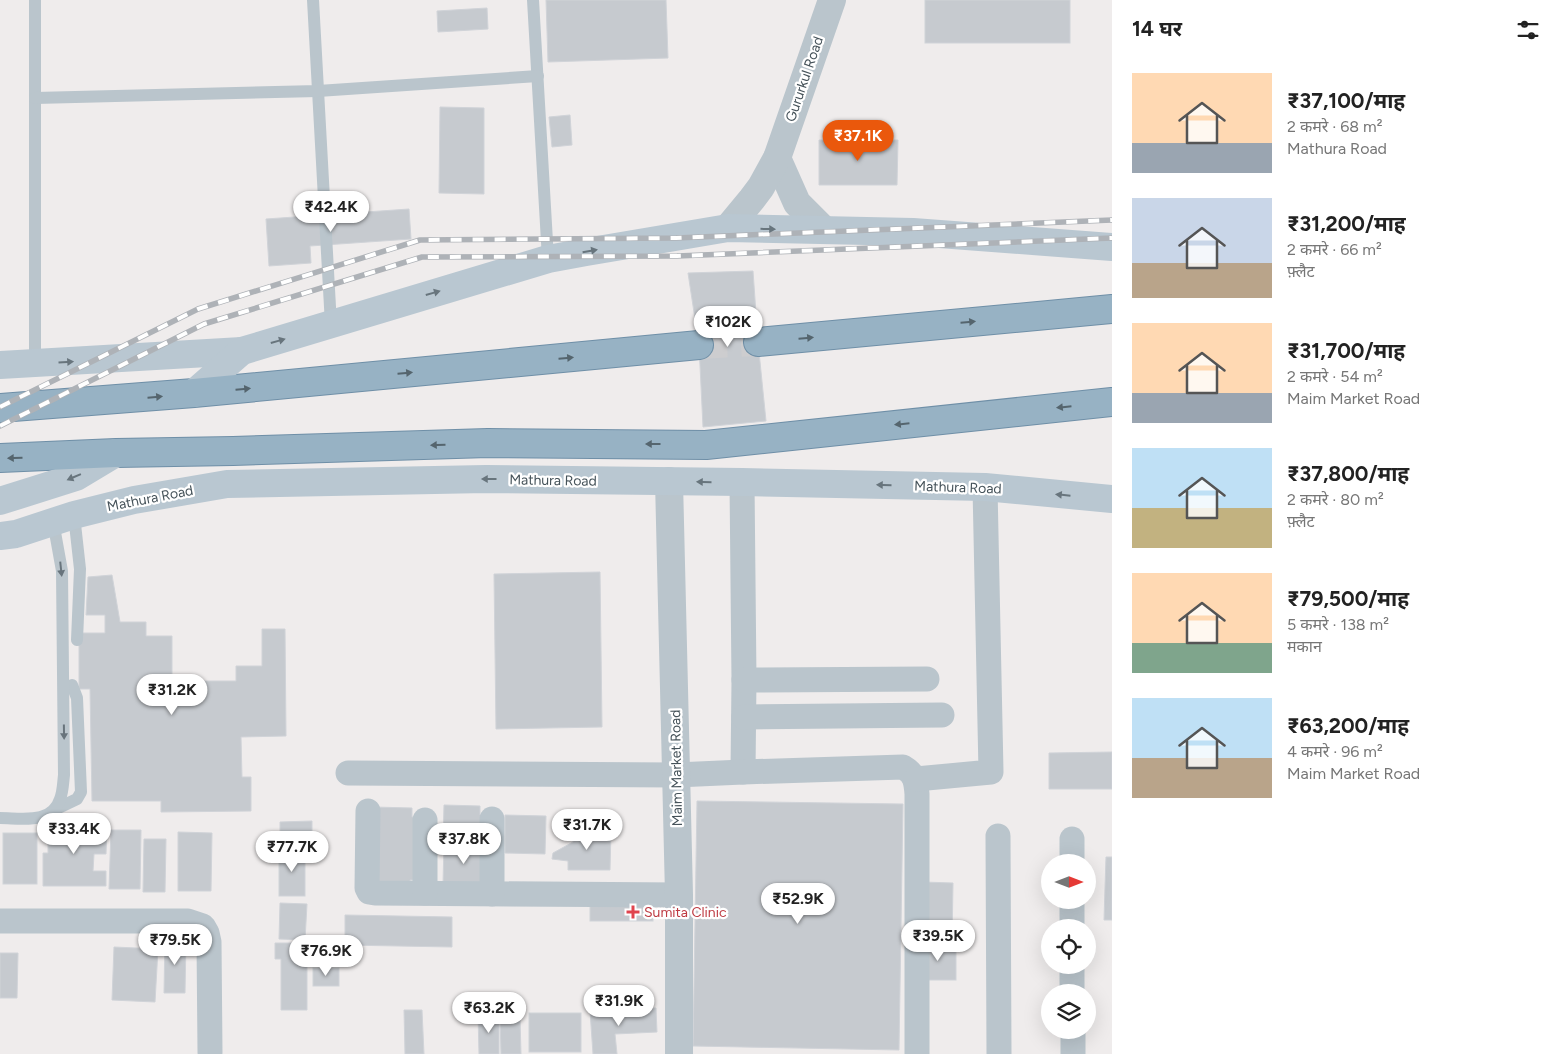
<!DOCTYPE html>
<html lang="hi">
<head>
<meta charset="utf-8">
<style>
  :root { --surface:#fff; --page:#f6f6f6; --text:#222; --muted:#767676; --accent:#ea580c }
  body { margin:0; font-family:Figtree,"Noto Sans Devanagari",sans-serif; background:var(--page); color:var(--text); height:100vh; display:flex; flex-direction:column; font-size:19px; white-space:nowrap }
  * { box-sizing:border-box; margin:0 }
  p { font-size:16px; color:var(--muted) }
  .icon { flex:none; width:28px; height:28px; fill:none; stroke:currentColor; stroke-width:2; stroke-linecap:round; stroke-linejoin:round }
  .map { position:relative; flex:1; overflow:hidden }
  .panel { display:flex; flex-direction:column; background:var(--surface); width:450px }
  .panel>* { flex:none }
  .needle { width:32px; rotate:90deg }
  .fabs { position:absolute; left:1041px; top:854px; display:grid; gap:10px }
  .fabs a { display:grid; place-items:center; width:55px; height:55px; border-radius:50%; background:var(--surface); box-shadow:0 5px 20px #0002; font-size:25px }
  .price { position:absolute; translate:-50% -42px; padding:0 11px; border-radius:18px; background:#fff; color:#222; font-size:16px; line-height:32px; filter:drop-shadow(0 1px 2px #0008) }
  .price::after { content:''; position:absolute; left:50%; top:30px; width:15px; height:11px; margin-left:-8px; background:inherit; clip-path:polygon(0 0,100% 0,50% 100%) }
  .price.selected { background:var(--accent); color:#fff }
  ul { padding:0; list-style:none }
  li { display:flex; align-items:center; gap:15px; height:125px; padding:0 20px }
  li span { display:grid; place-items:center; flex:none; width:140px; height:100px; border-radius:0px; color:#555 }
  li>.icon { margin-inline-start:auto }
  span .icon { width:60px; height:60px; fill:#fffc; stroke-width:1 }
  li b { font-size:21px }
  h2 { display:flex; justify-content:space-between; align-items:center; height:60px; padding:0 20px; font-size:21px }
  main { display:flex; flex:1; min-height:0 }
  .map>svg:first-child { display:block }
</style>
</head>
<body>
<main>
<div class="map">
<svg width="1112" height="1054" viewBox="0 0 1112 1054">
  <rect width="100%" height="100%" fill="#efecec"/>
  <g fill="#c6cacf" stroke="#d0d3d8">
    <path d="M546,0H666L668,58L548,62Z"/>
    <rect x="925" y="0" width="145" height="43"/>
    <path d="M487,8L488,29L438,32L437,11Z"/>
    <path d="M440,107L484,108V194L439,193Z"/>
    <path d="M570,115L572,145L552,147L549,117Z"/>
    <path d="M819,140H898L897,185H819Z"/>
    <path d="M409,209L411,239L310,246L311,263L269,266L266,219Z"/>
    <path d="M753,271L758,342L766,421L703,427L699,345L688,273Z"/>
    <path d="M600,572L602,727L496,729L494,574Z"/>
    <path d="M112,575L120,622H146V636H172V681H236V666H262V629H285L286,736L241,737L242,777H251V811L161,812V801H92L90,689H79V633H105V615H86L88,577Z"/>
    <path d="M1112,752V789H1049V753Z"/>
    <path d="M697,801L903,804L899,1050L693,1046Z"/>
    <path d="M444,805L480,806V815H487L481,843H443Z"/>
    <path d="M373,807L412,808V817H418L417,880H410V886L371,885Z"/>
    <path d="M505,815L546,816L545,854L505,853Z"/>
    <path d="M312,821V836H306V846H280V822Z"/>
    <path d="M48,824L107,825L106,854H94L93,871H106V886H43V853H48Z"/>
    <path d="M111,830H141L140,889H109Z"/>
    <path d="M575,830H611L610,870H568V861L552,859L553,853L573,842Z"/>
    <path d="M178,832L212,833L211,891H178Z"/>
    <rect x="3" y="833" width="34" height="51"/>
    <path d="M144,839H166L165,892H143Z"/>
    <path d="M444,845H478V854H486V884H443Z"/>
    <rect x="279" y="850" width="26" height="46"/>
    <path d="M1106,857H1112V920H1104Z"/>
    <path d="M923,882L953,883L952,941L921,940Z"/>
    <rect x="590" y="902" width="63" height="19"/>
    <path d="M280,903L307,904L305,940L279,939Z"/>
    <path d="M345,915L452,917V947L345,945Z"/>
    <path d="M165,938L186,939L185,993H164Z"/>
    <path d="M275,943H307V1010H281V959H275Z"/>
    <rect x="921" y="944" width="35" height="36"/>
    <path d="M114,947L158,949L155,1002L112,1000Z"/>
    <path d="M0,953H18L17,998H0Z"/>
    <rect x="313" y="968" width="26" height="18"/>
    <path d="M656,1008L657,1032L615,1034L617,1054H593L590,1011Z"/>
    <path d="M404,1010H422L424,1054H405Z"/>
    <path d="M499,1013V1054H479L478,1014Z"/>
    <rect x="529" y="1013" width="52" height="39"/>
    <path d="M500,1018H520L521,1054H501Z"/>
  </g>
  <g fill="none" stroke-linecap="round" stroke-linejoin="round">
    <path stroke="#cdcdcf" stroke-width="28" stroke-dasharray="28 14" stroke-linecap="butt" d="M699,345L758,342"/>
    <g stroke="#6f8fa7" stroke-width="30">
      <g id="trunk">
        <path d="M758,342L1112,309"/>
        <path d="M0,408L194,393L699,345"/>
        <path d="M0,458L116,453L233,451L488,443L706,445L1112,402"/>
      </g>
    </g>
    <g stroke="#bac5cc" stroke-width="12">
      <path d="M35,0V364"/>
      <path d="M313,0L331,325"/>
      <path d="M533,0L548,259"/>
      <path d="M35,98L318,91L538,76"/>
      <path d="M74,515L80,569L77,640"/>
      <path d="M54,810L77,799L81,792L77,698L72,685"/>
      <path d="M0,818C21,818 52,825 60,799C63,792 63,783 64,775L62,571L53,521"/>
    </g>
    <g stroke="#bac5cc" stroke-width="25">
      <path d="M742,482L744,680L743,772"/>
      <path d="M744,680L927,679"/>
      <path d="M744,717L942,715"/>
      <path d="M348,773L676,775L743,772L903,767C915,774 916,781 917,794V1054"/>
      <path d="M916,779L991,772L985,487"/>
      <path d="M368,811L367,888L369,892L375,893L679,895"/>
      <path d="M492,819V894"/>
      <path d="M425,820V893"/>
      <path d="M998,836L999,1054"/>
      <path d="M1072,839V862"/>
      <path d="M1072,900V928"/>
      <path d="M0,921H188L203,926L207,933L209,942L210,1052"/>
      <path d="M1072,965V992"/>
      <path d="M1073,1030V1054"/>
    </g>
    <g stroke="#bac5cc" stroke-width="28">
      <path d="M777,158L797,203L824,230"/>
      <path d="M728,228L752,199L761,187L777,158L832,0"/>
      <path d="M669,481L679,895V1054"/>
    </g>
    <g stroke="#b9c7d1" stroke-width="28">
      <path d="M0,365L242,351"/>
      <path d="M194,393L242,351L548,259L586,252L728,228L913,232L1112,247"/>
      <path d="M0,501L76,477L116,453"/>
      <path d="M0,536L16,534L74,515L134,500L227,484L486,479L742,482L985,487L1112,499"/>
    </g>
    <use href="#trunk" stroke="#97b2c4" stroke-width="28"/>
    <g stroke="#aeb2b7" stroke-width="5.5">
      <g id="rail">
        <path d="M0,407L198,309L420,240L676,238L1112,220"/>
        <path d="M0,426L204,324L422,257L677,256L1112,238"/>
      </g>
    </g>
    <use href="#rail" stroke="#fff" stroke-width="4" stroke-dasharray="11" stroke-linecap="butt"/>
  </g>
  <defs><path id="oneway-solid" d="M-6-.8H1V-3.2L6.5 0L1 3.2V.8H-6Z" transform="scale(1.25)"/></defs>
  <g fill="#68757d">
    <use href="#oneway-solid" transform="translate(768 229) rotate(1)"/>
    <use href="#oneway-solid" transform="translate(590 251) rotate(-10)"/>
    <use href="#oneway-solid" transform="translate(433 293) rotate(-16)"/>
    <use href="#oneway-solid" transform="translate(278 341) rotate(-16)"/>
    <use href="#oneway-solid" transform="translate(66 362) rotate(-4)"/>
    <use href="#oneway-solid" transform="translate(74 477) rotate(157)"/>
    <use href="#oneway-solid" transform="translate(489 479) rotate(-180)"/>
    <use href="#oneway-solid" transform="translate(704 482) rotate(-179)"/>
    <use href="#oneway-solid" transform="translate(884 485) rotate(-179)"/>
    <use href="#oneway-solid" transform="translate(1063 495) rotate(-174)"/>
  </g>
  <g fill="#55656e">
    <use href="#oneway-solid" transform="translate(968 322) rotate(-5)"/>
    <use href="#oneway-solid" transform="translate(806 338) rotate(-5)"/>
    <use href="#oneway-solid" transform="translate(566 358) rotate(-5)"/>
    <use href="#oneway-solid" transform="translate(405 373) rotate(-5)"/>
    <use href="#oneway-solid" transform="translate(243 389) rotate(-5)"/>
    <use href="#oneway-solid" transform="translate(155 397) rotate(-5)"/>
    <use href="#oneway-solid" transform="translate(1064 407) rotate(174)"/>
    <use href="#oneway-solid" transform="translate(902 424) rotate(174)"/>
    <use href="#oneway-solid" transform="translate(653 444) rotate(-180)"/>
    <use href="#oneway-solid" transform="translate(438 445) rotate(178)"/>
    <use href="#oneway-solid" transform="translate(15 458) rotate(178)"/>
  </g>
  <g fill="#68747c">
    <use href="#oneway-solid" transform="translate(61 569) rotate(84)"/>
    <use href="#oneway-solid" transform="translate(64 732) rotate(89)"/>
  </g>
  <path fill="#e0444e" stroke="#fff" stroke-width="2" d="M630.5 904.5h5v5h5v5h-5v5h-5v-5h-5v-5h5z"/>
  <g text-anchor="middle" stroke-width="4.5" stroke-linejoin="round" paint-order="stroke">
    <g font-size="14" fill="#455259" stroke="#fff">
      <text transform="translate(804 79) rotate(-71)" y="5">Gururkul Road</text>
      <text transform="translate(553 480) rotate(1)" y="5">Mathura Road</text>
      <text transform="translate(958 487) rotate(2)" y="5">Mathura Road</text>
      <text transform="translate(150 498) rotate(-11)" y="5">Mathura Road</text>
      <text transform="translate(676 768) rotate(-91)" y="5">Maim Market Road</text>
    </g>
    <g font-size="14" fill="#be3a42" stroke="#fff" text-anchor="start">
      <text x="644" y="917">Sumita Clinic</text>
    </g>
  </g>
</svg>
<div class="fabs">
<a><svg class="needle" viewBox="-14 -14 28 28"><path d="M0-13l5 13h-10z" fill="#e53935"/><path d="M0 13l5-13h-10z" fill="#767676"/></svg></a>
<a><svg class="icon" aria-label="locate" viewBox="0 0 24 24"><circle cx="12" cy="12" r="6"/><path d="M12 2v4M12 18v4M2 12h4M18 12h4"/></svg></a>
<a><svg class="icon" aria-label="layers" viewBox="0 0 24 24"><path d="M12 4l9 5-9 5-9-5zM3 14l9 5 9-5"/></svg></a>
</div>
<b class="price selected" style="left:858px;top:162px">₹37.1K</b>
<b class="price" style="left:331px;top:233px">₹42.4K</b>
<b class="price" style="left:728px;top:348px">₹102K</b>
<b class="price" style="left:172px;top:716px">₹31.2K</b>
<b class="price" style="left:587px;top:851px">₹31.7K</b>
<b class="price" style="left:74px;top:855px">₹33.4K</b>
<b class="price" style="left:464px;top:865px">₹37.8K</b>
<b class="price" style="left:292px;top:873px">₹77.7K</b>
<b class="price" style="left:798px;top:925px">₹52.9K</b>
<b class="price" style="left:938px;top:962px">₹39.5K</b>
<b class="price" style="left:175px;top:966px">₹79.5K</b>
<b class="price" style="left:326px;top:977px">₹76.9K</b>
<b class="price" style="left:619px;top:1027px">₹31.9K</b>
<b class="price" style="left:489px;top:1034px">₹63.2K</b>
</div>
<section class="panel">
<h2>14 घर<svg class="icon" aria-label="filters" viewBox="0 0 24 24"><path d="M4 7h16M4 17h16"/><circle cx="9" cy="7" r="2"/><circle cx="15" cy="17" r="2"/></svg></h2>
<ul>
<li><span style="background:linear-gradient(#ffd9b3 70%,#9aa5b1 0)"><svg class="icon" aria-label="home" viewBox="0 0 24 24"><path d="M3 11l9-7 9 7M6 9v11h12V9"/></svg></span><div><b>₹37,100/माह</b><p>2 कमरे · 68 m²</p><p>Mathura Road</p></div></li>
<li><span style="background:linear-gradient(#c9d6e8 65%,#b9a48a 0)"><svg class="icon" aria-label="home" viewBox="0 0 24 24"><path d="M3 11l9-7 9 7M6 9v11h12V9"/></svg></span><div><b>₹31,200/माह</b><p>2 कमरे · 66 m²</p><p>फ़्लैट</p></div></li>
<li><span style="background:linear-gradient(#ffd9b3 70%,#9aa5b1 0)"><svg class="icon" aria-label="home" viewBox="0 0 24 24"><path d="M3 11l9-7 9 7M6 9v11h12V9"/></svg></span><div><b>₹31,700/माह</b><p>2 कमरे · 54 m²</p><p>Maim Market Road</p></div></li>
<li><span style="background:linear-gradient(#bfe0f5 60%,#c2b280 0)"><svg class="icon" aria-label="home" viewBox="0 0 24 24"><path d="M3 11l9-7 9 7M6 9v11h12V9"/></svg></span><div><b>₹37,800/माह</b><p>2 कमरे · 80 m²</p><p>फ़्लैट</p></div></li>
<li><span style="background:linear-gradient(#ffd9b3 70%,#7fa58c 0)"><svg class="icon" aria-label="home" viewBox="0 0 24 24"><path d="M3 11l9-7 9 7M6 9v11h12V9"/></svg></span><div><b>₹79,500/माह</b><p>5 कमरे · 138 m²</p><p>मकान</p></div></li>
<li><span style="background:linear-gradient(#bfe0f5 60%,#b9a48a 0)"><svg class="icon" aria-label="home" viewBox="0 0 24 24"><path d="M3 11l9-7 9 7M6 9v11h12V9"/></svg></span><div><b>₹63,200/माह</b><p>4 कमरे · 96 m²</p><p>Maim Market Road</p></div></li>
</ul>
</section>
</main>
</body>
</html>
